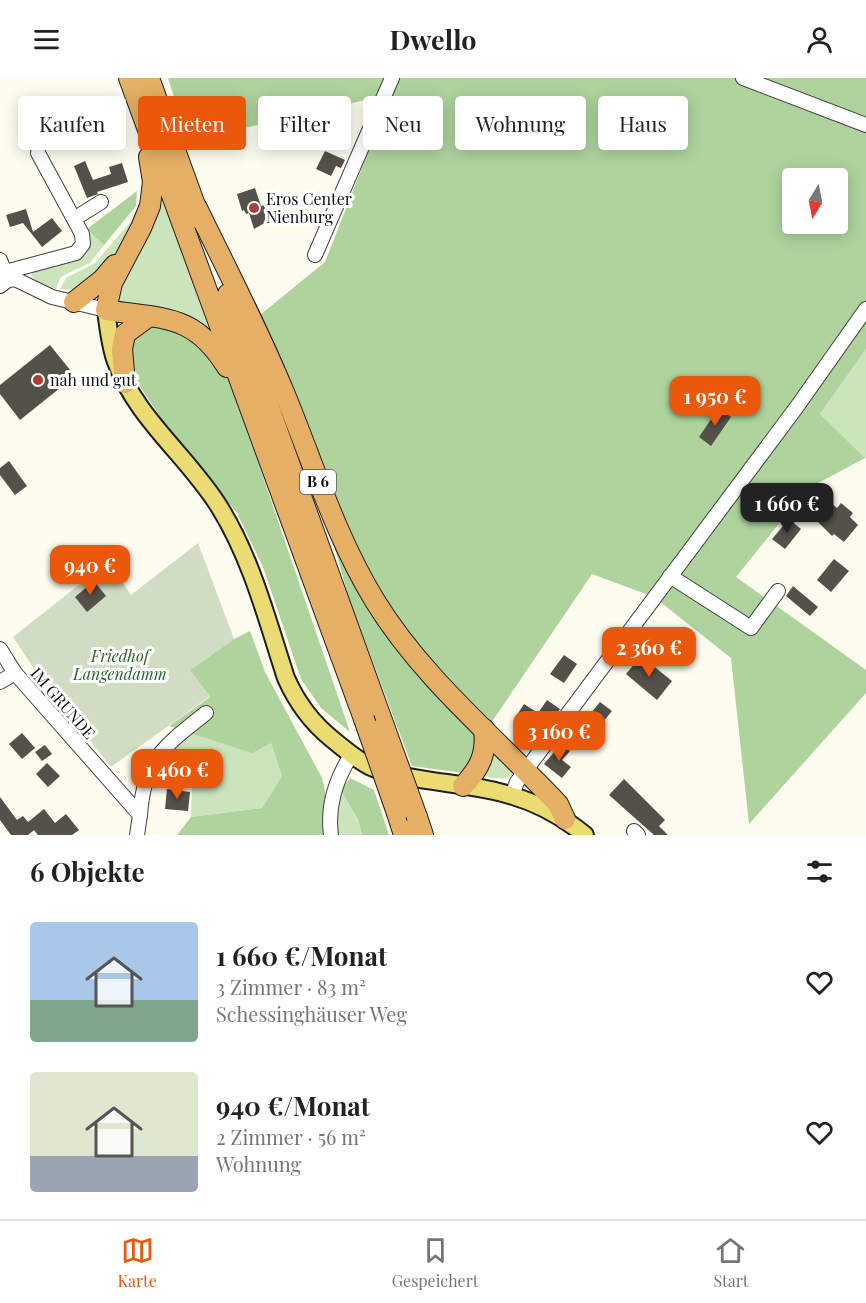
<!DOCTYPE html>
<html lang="de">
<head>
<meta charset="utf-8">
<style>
  :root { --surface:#fff; --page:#f6f6f6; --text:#222; --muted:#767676; --line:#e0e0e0; --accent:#ea580c }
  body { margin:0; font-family:"Playfair Display",serif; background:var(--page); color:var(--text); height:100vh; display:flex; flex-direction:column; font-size:22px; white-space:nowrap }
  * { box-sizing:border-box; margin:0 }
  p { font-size:20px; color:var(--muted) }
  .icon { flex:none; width:33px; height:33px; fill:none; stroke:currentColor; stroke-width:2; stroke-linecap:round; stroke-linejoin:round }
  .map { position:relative; height:757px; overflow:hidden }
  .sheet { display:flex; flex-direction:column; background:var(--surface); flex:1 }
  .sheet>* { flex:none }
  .guide { position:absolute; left:18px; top:18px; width:831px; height:54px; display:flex; gap:12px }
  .needle { width:39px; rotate:190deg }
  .fabs { position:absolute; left:782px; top:90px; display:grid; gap:12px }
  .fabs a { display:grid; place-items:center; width:66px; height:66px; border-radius:6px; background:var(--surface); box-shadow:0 3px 15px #0003; font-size:30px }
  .price { position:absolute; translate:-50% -51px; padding:0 14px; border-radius:12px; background:var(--accent); color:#fff; font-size:20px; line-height:39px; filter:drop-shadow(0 2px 3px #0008) }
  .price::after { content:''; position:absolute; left:50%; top:36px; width:18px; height:14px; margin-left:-9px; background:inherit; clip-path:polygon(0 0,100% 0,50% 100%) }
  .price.selected { background:#222; color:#fff }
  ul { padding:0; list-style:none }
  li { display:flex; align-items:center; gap:18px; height:150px; padding:0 30px }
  li span { display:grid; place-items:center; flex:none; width:168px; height:120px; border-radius:6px; color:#555 }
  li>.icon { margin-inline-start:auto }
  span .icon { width:72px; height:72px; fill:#fffc; stroke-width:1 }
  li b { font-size:26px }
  h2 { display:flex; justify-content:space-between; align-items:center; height:72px; padding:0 30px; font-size:26px }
  .chip { padding:0 21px; border-radius:6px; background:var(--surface); box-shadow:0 3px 15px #0003; font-size:21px; line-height:54px }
  .chip.selected { background:var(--accent); color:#fff }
  header { display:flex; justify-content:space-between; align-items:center; height:78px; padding:0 30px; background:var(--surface); font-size:27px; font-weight:700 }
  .menu { display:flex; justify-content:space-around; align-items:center; height:84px; border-top:2px solid var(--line); background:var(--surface); font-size:16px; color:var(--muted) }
  .menu a { display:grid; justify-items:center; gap:3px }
  .menu .selected { color:var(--accent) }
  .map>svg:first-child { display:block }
</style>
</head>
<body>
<header><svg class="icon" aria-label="menu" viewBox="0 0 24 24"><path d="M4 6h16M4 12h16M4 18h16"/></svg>Dwello<svg class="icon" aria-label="person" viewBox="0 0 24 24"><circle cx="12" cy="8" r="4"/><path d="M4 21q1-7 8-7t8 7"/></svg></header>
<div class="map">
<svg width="866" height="757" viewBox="0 0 866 757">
  <rect width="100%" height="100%" fill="#fdfcef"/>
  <g fill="#cbe4bc">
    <path d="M160,114L210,253L115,228L116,208Z"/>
    <path d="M135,139L121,173L78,212L60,211L66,200L95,185Z"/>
    <path d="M89,153L104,167L90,185L64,197L60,200L56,211L37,204L31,197L36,191L87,167Z"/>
    <path d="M866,271V381L820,336Z"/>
    <path d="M186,653L271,665L282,698L262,730L191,739L192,707L151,706L154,695Z"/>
    <path d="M489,665L518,692C506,705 494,700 479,697Z"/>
    <path d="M341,711L358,743L362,757H337C332,743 338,725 341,711Z"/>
  </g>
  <g fill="#aed39d" fill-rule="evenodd">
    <path d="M168,0H866V271L820,336L865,380L807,411L736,499L866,592V615L749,746L731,580L654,519L592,496L489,648L464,695L412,688L350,523L278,276L260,237L325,184L391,16L188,63ZM792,100H837V146H792Z"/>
    <path d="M137,113L136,128L104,167L87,151Z"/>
    <path d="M144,246L189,254L210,271L232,308L350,654L321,630L301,601L263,489L237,435L163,343L133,298L126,271Z"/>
    <path d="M250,553L265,594L322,700L325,713V757H177L191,739L262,730L282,698L271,665L252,675L169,648L210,619L190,592L234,561Z"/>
    <path d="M350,700L374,712L389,757H362L358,742L341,712Z"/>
  </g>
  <path fill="#d1ddc2" d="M198,465L234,561L190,592L210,618L111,689L43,604L13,559L108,484L131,517Z"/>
  <g fill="#54504a">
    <path d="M325,73L345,82L341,90L336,88L331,98L316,91Z"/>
    <path d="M85,83L93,102L111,96L109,89L122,85L128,104L97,114L98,116L87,120L74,88Z"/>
    <path d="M255,110L261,128L265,127L270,142L254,151L249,135L246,136L244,132L242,133L237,116Z"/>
    <path d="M26,131L33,154L52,140L62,153L42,169L23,145L10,149L6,137Z"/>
    <path d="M50,267L75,298L20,342L0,316V307Z"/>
    <path d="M718,331L731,339L711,368L699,359Z"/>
    <path d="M9,383L27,408L15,417L0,397V390Z"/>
    <path d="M830,424L837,430L841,425L853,435L850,439L858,447L844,464L834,456L832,458L815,441Z"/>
    <path d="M789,441L801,451L785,471L772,461Z"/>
    <path d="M834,481L849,493L831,514L817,502Z"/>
    <path d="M94,503L106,518L87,534L75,519Z"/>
    <path d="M793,508L818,529L810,538L786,518Z"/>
    <path d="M564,577L577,586L564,605L550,596Z"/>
    <path d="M641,578L672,603L657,622L626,596Z"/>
    <path d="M547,622L560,631L543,654L517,637L524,626L538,635Z"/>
    <path d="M600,624L612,633L598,650L586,641Z"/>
    <path d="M22,655L35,670L22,681L9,666Z"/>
    <path d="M561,666L570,673L562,682L571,689L562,700L544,686Z"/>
    <path d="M45,667L52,676L42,683L35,674Z"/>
    <path d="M47,685L60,698L48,709L36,696Z"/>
    <path d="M624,701L665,742L659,748L668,757H654L609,717Z"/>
    <path d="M167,711L190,714L188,733L165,731Z"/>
    <path d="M0,719L17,742L23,738L28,744L44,731L55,745L66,736L79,752L72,757H38L34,752L28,757H11L0,742Z"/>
  </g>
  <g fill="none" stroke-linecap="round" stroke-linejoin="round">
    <g stroke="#404040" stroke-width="16">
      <g id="minor">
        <path d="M743,0L866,47"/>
        <path d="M74,141L101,124"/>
        <path d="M315,177L392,0"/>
        <path d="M0,182L8,202"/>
        <path d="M5,194L76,175L83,166L82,156L38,75"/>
        <path d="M0,208L8,202L15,201L52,219L106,232"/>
        <path d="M670,498L751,550L778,513"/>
        <path d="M0,571L15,595L140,737L137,757"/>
        <path d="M0,604L15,595"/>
        <path d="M512,717L517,704L796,330L866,231"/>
        <path d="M140,737C144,680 165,668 206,635"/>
        <path d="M634,753L638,757"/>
        <path d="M331,757C327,727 336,702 351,677"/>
      </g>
    </g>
    <g stroke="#1e1e1e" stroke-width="20">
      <path id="major" d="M106,232C108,248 110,266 115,281C135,340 188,378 220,430C252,482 267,542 286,600C297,625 311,644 332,661C344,671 356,681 369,688C381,694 396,696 409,699C443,706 480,707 513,718C540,726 563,739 585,757"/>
    </g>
    <g stroke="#1e1e1e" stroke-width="22">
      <g id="highway">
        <path d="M129,0L364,641"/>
        <path d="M149,0L200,141"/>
        <path d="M149,79L153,104L150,128L141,150L112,205L106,232C162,241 194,235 227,289"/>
        <path d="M197,130C228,194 261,257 288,324C315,391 337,461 375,523C423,601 496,660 558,726L565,741"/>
        <path d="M228,216L384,648"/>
        <path d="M74,224L103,201L115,187"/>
        <path d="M125,305L122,271L125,256L148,239"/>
        <path d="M463,708C480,690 487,676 484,651"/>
        <path d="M397,735L404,757"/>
        <path d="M417,739L423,757"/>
      </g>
    </g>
    <use href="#minor" stroke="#fff" stroke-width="14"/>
    <use href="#major" stroke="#eadc72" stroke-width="16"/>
    <use href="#highway" stroke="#e5b065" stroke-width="20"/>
    <g stroke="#1e1e1e" stroke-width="22" stroke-linecap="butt">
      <g id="highway-bridge">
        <path d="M364,641L397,735"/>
        <path d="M384,648L417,739"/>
      </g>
    </g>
    <use href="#highway-bridge" stroke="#e5b065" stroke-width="20"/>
  </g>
  <g fill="#ae3e34" stroke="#fff" stroke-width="2">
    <circle cx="254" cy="130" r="6"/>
    <circle cx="38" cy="302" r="6"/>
  </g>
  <g text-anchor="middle" stroke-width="6" stroke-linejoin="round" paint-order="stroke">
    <rect fill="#fff" stroke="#565656" stroke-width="1.5" x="300" y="392" width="36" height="24" rx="4.5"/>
    <g font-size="15" font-weight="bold" fill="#0d0d0d">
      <text x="318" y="409">B 6</text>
    </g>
    <g font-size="16" fill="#0d0d0d" stroke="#fff" text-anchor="start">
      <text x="266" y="127">Eros Center<tspan x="266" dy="18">Nienburg</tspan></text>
      <text x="50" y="308">nah und gut</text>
    </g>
    <g font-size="16" font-style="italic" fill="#295e24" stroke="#fff">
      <text x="120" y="584">Friedhof<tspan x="120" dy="18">Langendamm</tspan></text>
    </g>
    <g font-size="16" fill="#0d0d0d" stroke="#fff">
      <text transform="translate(63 625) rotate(49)" y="6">IM GRUNDE</text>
    </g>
  </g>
</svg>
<div class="fabs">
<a><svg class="needle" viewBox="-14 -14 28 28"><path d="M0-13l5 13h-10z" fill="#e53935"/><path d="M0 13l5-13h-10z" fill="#767676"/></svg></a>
</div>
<b class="price" style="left:715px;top:349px">1 950 €</b>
<b class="price selected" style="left:787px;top:456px">1 660 €</b>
<b class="price" style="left:90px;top:518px">940 €</b>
<b class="price" style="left:649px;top:600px">2 360 €</b>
<b class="price" style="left:559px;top:684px">3 160 €</b>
<b class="price" style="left:177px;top:722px">1 460 €</b>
<div class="guide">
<a class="chip">Kaufen</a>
<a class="chip selected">Mieten</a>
<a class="chip">Filter</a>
<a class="chip">Neu</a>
<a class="chip">Wohnung</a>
<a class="chip">Haus</a>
</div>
</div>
<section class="sheet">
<h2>6 Objekte<svg class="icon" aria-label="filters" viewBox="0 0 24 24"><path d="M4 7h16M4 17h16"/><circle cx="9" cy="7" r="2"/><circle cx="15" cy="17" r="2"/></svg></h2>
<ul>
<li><span style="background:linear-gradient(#a9c7e8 65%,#7fa58c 0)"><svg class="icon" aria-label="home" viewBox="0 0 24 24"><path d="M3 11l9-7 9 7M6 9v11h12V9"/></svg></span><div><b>1 660 €/Monat</b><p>3 Zimmer · 83 m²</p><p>Schessinghäuser Weg</p></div><svg class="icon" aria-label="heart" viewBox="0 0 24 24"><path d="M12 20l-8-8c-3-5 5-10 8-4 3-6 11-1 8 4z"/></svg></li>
<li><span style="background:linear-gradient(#dfe7d0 70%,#9aa5b1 0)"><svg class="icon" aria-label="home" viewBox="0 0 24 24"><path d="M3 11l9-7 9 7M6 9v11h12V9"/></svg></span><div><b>940 €/Monat</b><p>2 Zimmer · 56 m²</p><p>Wohnung</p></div><svg class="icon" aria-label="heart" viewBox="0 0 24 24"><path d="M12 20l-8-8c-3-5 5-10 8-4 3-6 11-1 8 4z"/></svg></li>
</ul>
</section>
<nav class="menu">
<a class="selected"><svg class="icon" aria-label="map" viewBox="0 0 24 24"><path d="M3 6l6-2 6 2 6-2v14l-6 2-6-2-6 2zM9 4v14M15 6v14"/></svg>Karte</a>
<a><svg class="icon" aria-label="saved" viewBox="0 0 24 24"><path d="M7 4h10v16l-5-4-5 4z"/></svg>Gespeichert</a>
<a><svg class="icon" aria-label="home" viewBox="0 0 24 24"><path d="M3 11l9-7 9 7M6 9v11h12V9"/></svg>Start</a>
</nav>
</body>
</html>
